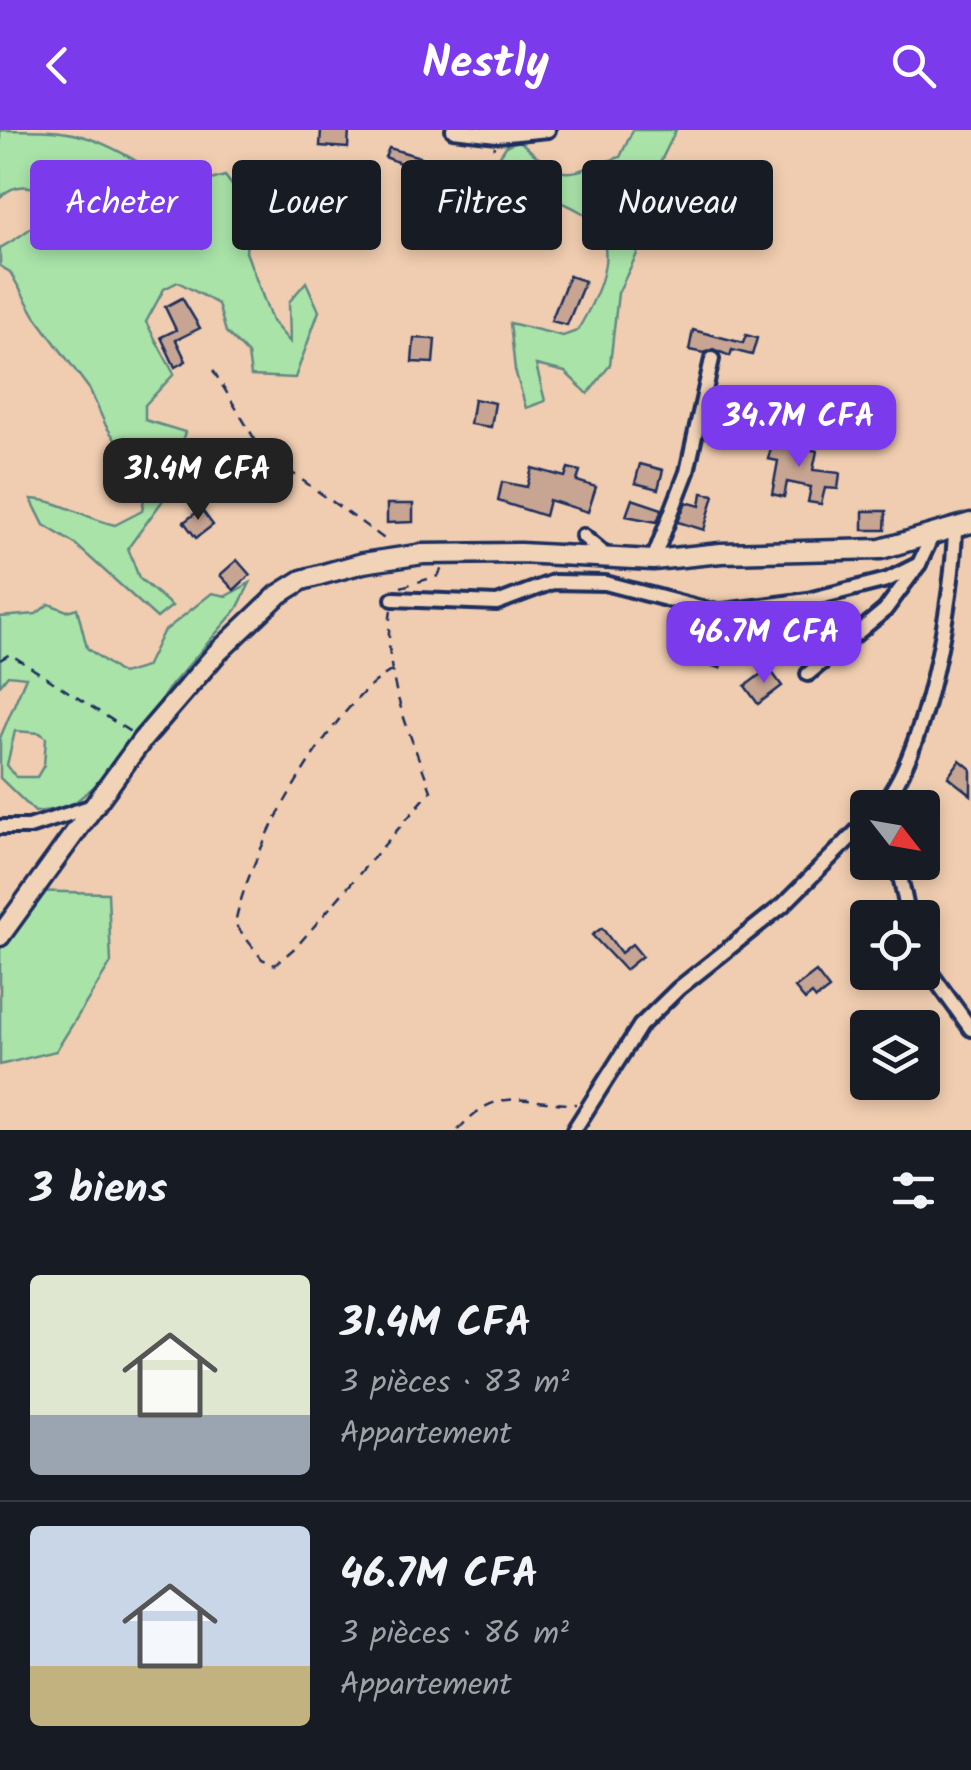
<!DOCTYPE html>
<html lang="fr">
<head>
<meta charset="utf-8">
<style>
  :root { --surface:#171b24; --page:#20242c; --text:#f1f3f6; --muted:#9ea1a6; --line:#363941; --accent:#7c3aed }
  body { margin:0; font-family:Kalam,sans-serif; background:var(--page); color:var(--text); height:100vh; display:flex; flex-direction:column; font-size:38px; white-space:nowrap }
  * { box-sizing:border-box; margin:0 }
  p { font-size:32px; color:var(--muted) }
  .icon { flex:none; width:55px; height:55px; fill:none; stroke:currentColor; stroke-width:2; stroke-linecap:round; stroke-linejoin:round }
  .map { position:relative; height:1000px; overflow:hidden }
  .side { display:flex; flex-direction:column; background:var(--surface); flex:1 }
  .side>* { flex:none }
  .banner { position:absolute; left:30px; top:30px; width:912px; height:90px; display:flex; gap:20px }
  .needle { width:65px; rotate:121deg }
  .fabs { position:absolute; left:850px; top:660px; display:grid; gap:20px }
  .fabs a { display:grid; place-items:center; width:90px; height:90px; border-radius:10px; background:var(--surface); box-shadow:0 5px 15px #0003; font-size:50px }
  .price { position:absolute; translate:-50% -85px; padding:0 22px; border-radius:20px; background:var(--accent); color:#fff; font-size:32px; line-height:65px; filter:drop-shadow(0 2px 5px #0008) }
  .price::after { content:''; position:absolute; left:50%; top:60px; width:30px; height:22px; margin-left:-15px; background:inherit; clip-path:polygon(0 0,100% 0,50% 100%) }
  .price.selected { background:#222; color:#fff }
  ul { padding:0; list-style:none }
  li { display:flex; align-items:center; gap:30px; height:250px; padding:0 30px }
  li+li { border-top:2px solid var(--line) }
  li span { display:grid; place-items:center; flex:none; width:280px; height:200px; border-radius:10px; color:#555 }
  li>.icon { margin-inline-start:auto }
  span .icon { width:120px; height:120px; fill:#fffc; stroke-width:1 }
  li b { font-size:42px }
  h2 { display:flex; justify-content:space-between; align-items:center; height:120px; padding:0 30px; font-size:42px }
  .tag { padding:0 35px; border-radius:10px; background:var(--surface); box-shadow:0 5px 15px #0003; font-size:35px; line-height:90px }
  .tag.selected { background:var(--accent); color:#fff }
  header { display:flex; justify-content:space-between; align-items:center; height:130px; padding:0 30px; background:var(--accent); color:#fff; font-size:45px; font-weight:600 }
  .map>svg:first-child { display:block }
</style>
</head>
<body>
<header><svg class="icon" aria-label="back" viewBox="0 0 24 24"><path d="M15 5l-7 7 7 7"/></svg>Nestly<svg class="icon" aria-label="search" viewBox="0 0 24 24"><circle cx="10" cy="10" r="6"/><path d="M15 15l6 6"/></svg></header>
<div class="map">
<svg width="971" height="1000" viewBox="0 0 971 1000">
  <rect width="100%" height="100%" fill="#f0cdb0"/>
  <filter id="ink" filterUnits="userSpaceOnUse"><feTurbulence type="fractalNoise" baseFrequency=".01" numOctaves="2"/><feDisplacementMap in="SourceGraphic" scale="20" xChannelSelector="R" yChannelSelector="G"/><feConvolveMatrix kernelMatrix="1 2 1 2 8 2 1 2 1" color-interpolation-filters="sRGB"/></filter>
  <g filter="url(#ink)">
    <g fill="#a9e3a8" stroke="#628983" stroke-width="2.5" fill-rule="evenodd">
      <path d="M0,0C65,0 86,0 141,34L116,71L152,87L190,56L225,46L250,79L246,122L272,191L290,212L289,172L306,152L319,181L295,248L251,246L248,224L226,202L218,174L178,152L164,159L146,192L174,244L145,275V290L185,302L177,327L236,309V322L166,366L128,418L139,448L172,476L157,488L75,414L44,395L31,369C60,370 84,388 115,395L142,381L146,356L106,296L90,260L35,186L10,142L0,136V118C23,105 45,93 49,64C31,55 16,52 0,67Z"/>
      <path d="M633,0H676L655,43L651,95L618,163L610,235L588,264L565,242L536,235L545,271L526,278L515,240L510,193L563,206L577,201C598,166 627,110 581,82C545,60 524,71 499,27L507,15L519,10C565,54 562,46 620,27Z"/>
      <path d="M250,453L237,479L169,558L117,638L68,678L35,682L0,648V608L26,547L8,545L0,555V487L36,484L49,474L67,481L77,478L87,518L122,544L146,537L163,502L212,463L226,466ZM15,601L40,603L46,608L44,635L37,647H16L7,635Z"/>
      <path d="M23,761L108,763L111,833L56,921L0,935V785Z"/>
    </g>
    <g fill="#c8a592" stroke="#1b2f5e" stroke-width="2.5">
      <path d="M321,0H349L348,18L320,16Z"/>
      <path d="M389,18L420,27L444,39L439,49L385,27Z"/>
      <path d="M337,67L355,70L349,115L334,112L339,87L334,86Z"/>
      <path d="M520,89L540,101L531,117L510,106Z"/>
      <path d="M569,146L585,151L567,195L551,191Z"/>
      <path d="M182,168L200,198L176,210L186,231L175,237L161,207L176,200L165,177Z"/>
      <path d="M693,200L743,213L746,205L757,208L752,225L732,220L730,226L713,219L704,223L689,220Z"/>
      <path d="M414,208L435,209L433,233L412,232Z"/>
      <path d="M474,269L495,273L491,297L470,294Z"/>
      <path d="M775,303L793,308L791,315L817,321L813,340L840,343L838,359L825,358L821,374L808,372L811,357L787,352L784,367L772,364L778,331L768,329Z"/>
      <path d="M640,334L663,340L658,359L635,353Z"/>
      <path d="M532,338L565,347L568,338L580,341L577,351L596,357L588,382L549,370L545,386L498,371L502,352L527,357Z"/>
      <path d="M702,363L714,365L704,400L678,392L686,372L700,376Z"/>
      <path d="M632,369L662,379L657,392L626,386Z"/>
      <path d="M387,374H413V392L387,393Z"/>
      <path d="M201,379L213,395L196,408L184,392Z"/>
      <path d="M863,381H886L885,400H863Z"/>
      <path d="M237,430L250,445L234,460L220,445Z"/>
      <path d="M693,486L716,492L708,520L724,524L720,538L677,526Z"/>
      <path d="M769,538L782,556L758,574L745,556Z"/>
      <path d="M960,630L971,639V665L948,647Z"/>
      <path d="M602,798L621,823L632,814L642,826L625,840L592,805Z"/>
      <path d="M816,842L829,859L816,869L812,864L805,870L795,858Z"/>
    </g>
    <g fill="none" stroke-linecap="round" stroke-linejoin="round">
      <g stroke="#1b2f5e" stroke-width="20">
        <g id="minor">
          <path d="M453,0L497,5L548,0"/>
          <path d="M583,406L601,421L600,428"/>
          <path d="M653,430L687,342L712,229"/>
          <path d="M393,469L497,473L553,452L605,453L716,482L808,470L887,450L919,434"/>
          <path d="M808,544L885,480L919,434L932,406"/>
          <path d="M879,678C926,628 954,465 955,397"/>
          <path d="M0,697H29L96,675"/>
          <path d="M897,732L909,788"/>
          <path d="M922,831L971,899"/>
          <path d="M574,1000L640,896L679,858L783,775L868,690"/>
        </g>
      </g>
      <g stroke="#1b2f5e" stroke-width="25">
        <path id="secondary" d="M0,806L142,610L216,524L278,465L302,450L363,433L423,424L520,423L653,430L721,423L881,419L971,393"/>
      </g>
      <g stroke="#1b2f5e" stroke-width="2.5" stroke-dasharray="10 8" stroke-linecap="butt">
        <path d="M403,96C445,83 486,63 495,16"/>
        <path d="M213,240L254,308L270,327L390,413"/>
        <path d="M401,457L438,446L442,438"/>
        <path d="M391,480C381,544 410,603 431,661L297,816L275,835L262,829L235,794C247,725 331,573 393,540"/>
        <path d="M0,530L10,524L132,603"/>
        <path d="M458,1000C499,953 523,974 576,974"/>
      </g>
      <use href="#minor" stroke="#f1d3b7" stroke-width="12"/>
      <use href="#secondary" stroke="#f1d3b7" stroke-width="18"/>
    </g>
  </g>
</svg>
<div class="fabs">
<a><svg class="needle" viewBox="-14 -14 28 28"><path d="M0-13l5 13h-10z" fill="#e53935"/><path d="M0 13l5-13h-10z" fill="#9ea1a6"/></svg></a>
<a><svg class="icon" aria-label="locate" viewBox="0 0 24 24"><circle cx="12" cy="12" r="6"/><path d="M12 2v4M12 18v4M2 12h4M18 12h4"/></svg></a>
<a><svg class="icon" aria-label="layers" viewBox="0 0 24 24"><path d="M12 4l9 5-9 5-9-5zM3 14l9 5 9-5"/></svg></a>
</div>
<b class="price" style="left:799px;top:340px">34.7M CFA</b>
<b class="price selected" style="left:198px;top:393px">31.4M CFA</b>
<b class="price" style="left:764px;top:556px">46.7M CFA</b>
<div class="banner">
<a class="tag selected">Acheter</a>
<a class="tag">Louer</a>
<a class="tag">Filtres</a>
<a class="tag">Nouveau</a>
</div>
</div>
<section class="side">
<h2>3 biens<svg class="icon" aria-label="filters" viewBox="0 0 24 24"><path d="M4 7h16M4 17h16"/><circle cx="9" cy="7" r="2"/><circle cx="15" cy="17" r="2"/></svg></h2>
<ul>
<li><span style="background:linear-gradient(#dfe7d0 70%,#9aa5b1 0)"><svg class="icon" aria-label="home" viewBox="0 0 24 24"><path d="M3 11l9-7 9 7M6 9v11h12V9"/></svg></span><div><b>31.4M CFA</b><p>3 pièces · 83 m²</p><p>Appartement</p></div></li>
<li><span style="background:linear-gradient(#c9d6e8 70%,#c2b280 0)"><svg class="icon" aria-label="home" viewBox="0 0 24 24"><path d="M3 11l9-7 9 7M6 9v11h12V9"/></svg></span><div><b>46.7M CFA</b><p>3 pièces · 86 m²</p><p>Appartement</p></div></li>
</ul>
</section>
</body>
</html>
